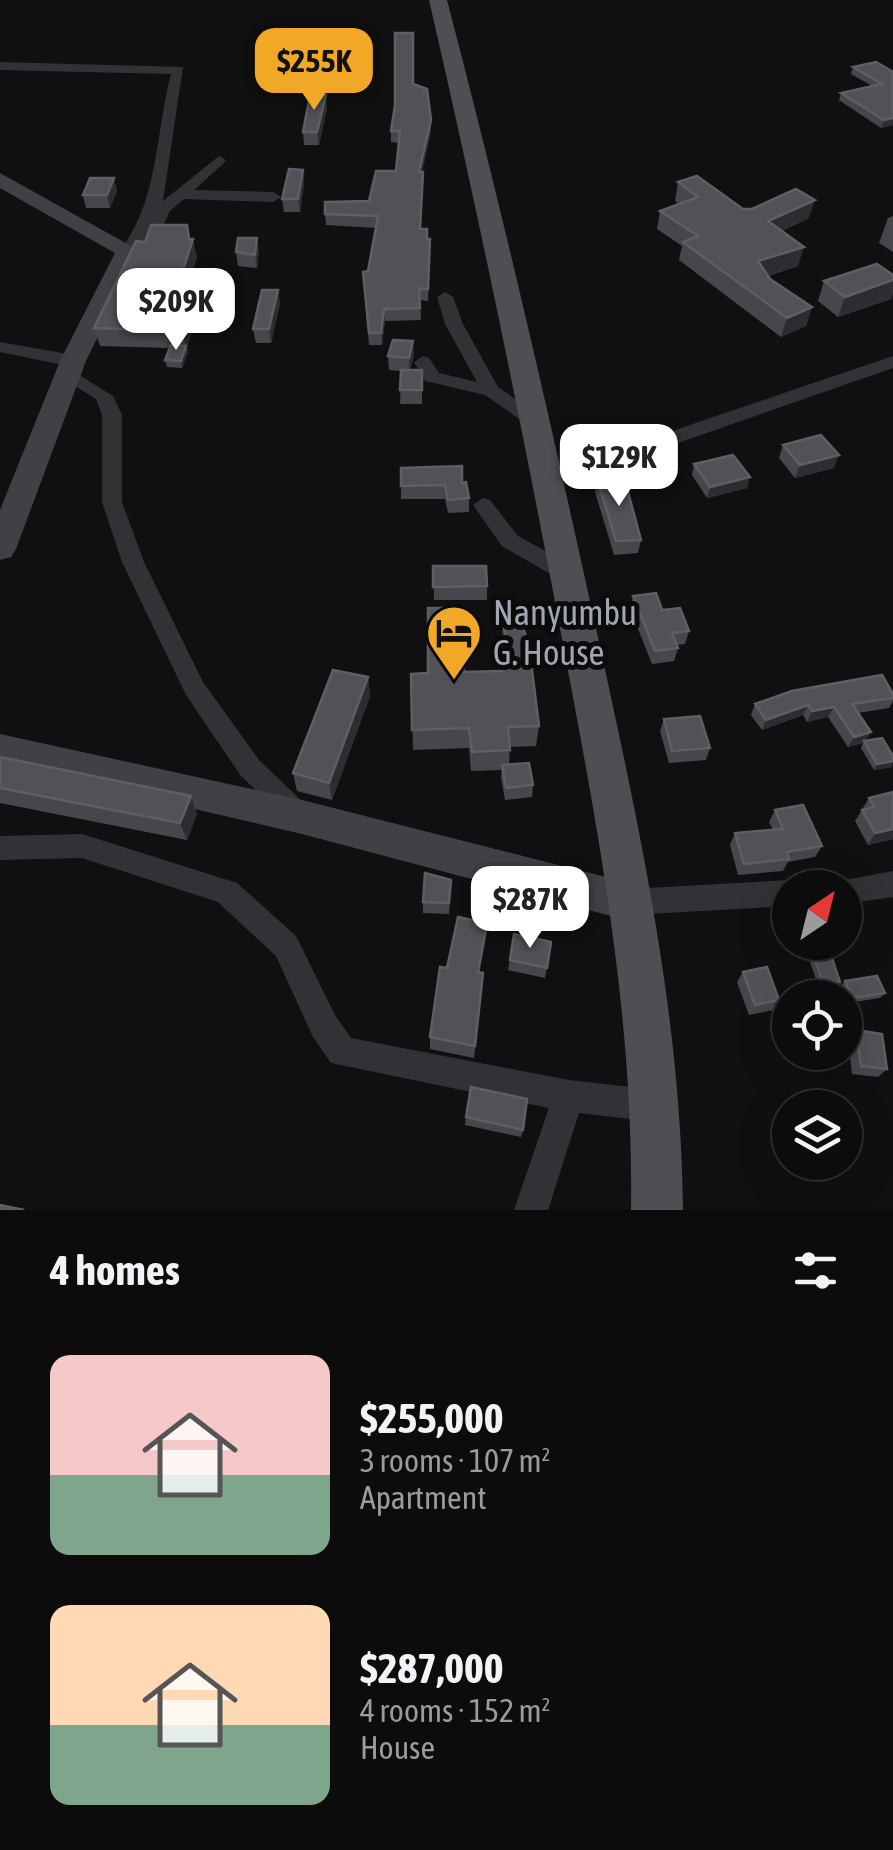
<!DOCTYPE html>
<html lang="en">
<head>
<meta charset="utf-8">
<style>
  :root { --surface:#0c0c0d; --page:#151516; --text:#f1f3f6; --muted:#9a9b9d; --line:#2c2c2e; --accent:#f2a827 }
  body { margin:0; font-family:"Asap Condensed",sans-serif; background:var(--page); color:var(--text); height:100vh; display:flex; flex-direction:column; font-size:38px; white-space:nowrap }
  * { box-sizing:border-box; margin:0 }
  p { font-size:32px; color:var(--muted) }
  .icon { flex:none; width:55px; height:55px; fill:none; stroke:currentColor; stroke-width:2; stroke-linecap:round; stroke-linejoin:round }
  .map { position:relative; height:1210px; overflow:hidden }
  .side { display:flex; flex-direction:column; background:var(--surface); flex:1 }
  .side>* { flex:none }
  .needle { width:65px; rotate:35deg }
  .tools { position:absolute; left:772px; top:870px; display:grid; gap:20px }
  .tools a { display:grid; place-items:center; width:90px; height:90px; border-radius:50%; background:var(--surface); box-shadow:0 10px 40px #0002,0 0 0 2px var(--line); font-size:50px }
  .price { position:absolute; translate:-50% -85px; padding:0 22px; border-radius:20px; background:#fff; color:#222; font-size:32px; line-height:65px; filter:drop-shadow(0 2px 5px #0008) }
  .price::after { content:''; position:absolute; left:50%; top:60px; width:30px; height:22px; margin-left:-15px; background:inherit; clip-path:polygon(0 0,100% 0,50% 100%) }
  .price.active { background:var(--accent); color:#111 }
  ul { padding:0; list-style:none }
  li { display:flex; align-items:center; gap:30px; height:250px; padding:0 50px }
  li span { display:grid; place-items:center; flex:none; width:280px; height:200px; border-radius:20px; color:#555 }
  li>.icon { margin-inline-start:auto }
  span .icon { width:120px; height:120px; fill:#fffc; stroke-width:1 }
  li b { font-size:42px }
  h2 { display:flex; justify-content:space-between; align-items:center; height:120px; padding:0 50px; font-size:42px }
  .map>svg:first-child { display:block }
</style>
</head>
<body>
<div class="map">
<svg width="893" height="1210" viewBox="0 0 893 1210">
  <rect width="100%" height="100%" fill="#101011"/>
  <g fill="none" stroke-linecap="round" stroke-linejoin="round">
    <g fill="#313236" fill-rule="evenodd">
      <path d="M0,62L183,67L163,201L219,156L226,160L224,163L194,190L273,192L281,197L273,202L184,199L170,211L162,228L152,229L134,254H122L120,251C159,199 155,135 171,74L0,70Z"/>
      <path d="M445,292L453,297L463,324L498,387L543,418L546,422L543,426H529L485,395L425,381L414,362L423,356L429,358L439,373L477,382L445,324L437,297Z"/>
      <path d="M0,342L73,355L82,361L73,367L0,352Z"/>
      <path d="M893,356V368L557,485H543L540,480L543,475Z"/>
      <path d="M68,368L113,396L122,415V502L144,562L203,682L259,760L306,805L310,813L306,821L297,825L288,821L241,776L186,695L122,562L102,502V415L96,399L62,378L59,374Z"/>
      <path d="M483,498L490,500L518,536L575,567L578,573L575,579H559L502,546L473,505Z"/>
      <path d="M82,834L237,883L296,936L335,1015L351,1038L569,1080L657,1090L668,1095L673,1106L668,1117L657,1122L579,1113L548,1210H514L549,1108L331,1063L313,1037L276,956L218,902L82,858L0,860V836Z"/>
      <path d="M893,871V897L845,904V888H833L835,882Z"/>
      <path d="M790,880L801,888H790V906L630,915L620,911L616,902L620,893L630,889Z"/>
    </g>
    <g fill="#3f4146" fill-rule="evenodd">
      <path d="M0,173L140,251L86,361L16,549L11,557L0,560V510L60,361L115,253L0,188Z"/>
      <path d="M0,734L302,800L630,883L644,889L650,902L644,915L630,921L302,834L0,764Z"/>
    </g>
    <path fill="#4d4f55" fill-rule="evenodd" d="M429,0H447C503,213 552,427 599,642C640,830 681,1016 683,1210H631C634,1016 598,829 562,639C522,425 478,212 429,0Z"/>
  </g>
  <g fill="#46474c">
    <path d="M853,67L893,72V125L881,128L839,100L841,93L872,86L851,74Z"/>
    <path d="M414,84L431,120V131L422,172L421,229L427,239H430L428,301L420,300L421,320L385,321L382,345H369L363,272L368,271L376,228L326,225L325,214L369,201L396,171L399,143L391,142V131Z"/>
    <path d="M327,108L319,145H304L303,132Z"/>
    <path d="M303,170L304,183L300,212H284L282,199Z"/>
    <path d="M114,178L117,191L110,208H86L83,195Z"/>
    <path d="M678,182L743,209L809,218L782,231L798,266L768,276L770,279L812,307L806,326L781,337L679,260L682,246L657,229L660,211L679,204L675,201Z"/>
    <path d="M893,216V252L879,243L888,218Z"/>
    <path d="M190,239L197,257L185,294L140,293L135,305L190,307L194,325L187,347L188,352L182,368L167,367L165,360L170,348L100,346L94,328L145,242Z"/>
    <path d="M259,251L257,268L238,266L236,252Z"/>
    <path d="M893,275V293L891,299L838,317L818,301L824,281Z"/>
    <path d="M280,303L271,343H256L253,329Z"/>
    <path d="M414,355L410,370H422V404H400L401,371L389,370L388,356Z"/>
    <path d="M783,445L834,468L795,478L779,458Z"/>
    <path d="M694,464L747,488L707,498L692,475Z"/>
    <path d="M401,468L462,483L469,498V512L448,513L445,499H401Z"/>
    <path d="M597,479L641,540L638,553L614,555L595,492Z"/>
    <path d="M433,566L487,586V600H434Z"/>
    <path d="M633,596L662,610L689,631L685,644L677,645L678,648L674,661L652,664L630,609Z"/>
    <path d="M503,623L539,726L536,746L510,747L509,764L533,785L532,797L505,800L501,777L502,770L471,771L469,748L413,750L411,674L498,671L499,647H502Z"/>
    <path d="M368,677L370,696L332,800L297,791L293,773Z"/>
    <path d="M893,694V701L889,708L858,713L866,741L892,767L874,770L861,748L863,743L848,747L828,717L807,722L803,715L762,730L751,715L755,704Z"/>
    <path d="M664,719L710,748L706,760L669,763L660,731Z"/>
    <path d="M0,757L197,814L187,840L0,803Z"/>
    <path d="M893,792V839L868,845L855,821L869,798Z"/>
    <path d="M775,810L822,846L815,857L788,862L783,871L738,875L730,845L735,833L773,830L769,822Z"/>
    <path d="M451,880L449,914L423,913V902Z"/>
    <path d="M487,923L486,937L479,973H483L474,1058L430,1049V1037L447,968Z"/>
    <path d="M514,934L551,942L545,978L508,970Z"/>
    <path d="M814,957L840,982L836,987L819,988L810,962Z"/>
    <path d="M743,972L779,1000L773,1010L749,1015L737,982Z"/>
    <path d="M845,981L885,993L880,998L848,1003L841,986Z"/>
    <path d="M856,1030L887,1069L878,1077L852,1074L848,1039Z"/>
    <path d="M466,1117L523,1130L521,1137L465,1125Z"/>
  </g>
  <g fill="#2c2d30">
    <path d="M326,95L327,108L319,145L317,132Z"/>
    <path d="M893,118V125L881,128L884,120Z"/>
    <path d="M431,120V131L419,183V172Z"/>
    <path d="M303,170L304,183L300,212L298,199Z"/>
    <path d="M114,178L117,191L110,208L107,195Z"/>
    <path d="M815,200L809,218L763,239L768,221Z"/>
    <path d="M257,238L259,251L257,268L255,255Z"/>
    <path d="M193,239L197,257L185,294L181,276Z"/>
    <path d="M804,247L798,266L753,280L758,261Z"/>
    <path d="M136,275L140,293L126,323L122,305Z"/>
    <path d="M893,280V293L891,299L838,317L845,297Z"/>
    <path d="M278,290L280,303L271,343L269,329Z"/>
    <path d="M190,307L194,325L187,347L188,352L182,368L181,361L186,348L182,331Z"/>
    <path d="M812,307L806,326L781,337L787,318Z"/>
    <path d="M384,309L385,321L382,345L381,333Z"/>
    <path d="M413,341L414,355L409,372V358Z"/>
    <path d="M839,455L834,468L795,478L800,465Z"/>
    <path d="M750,477L747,488L707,498L710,487Z"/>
    <path d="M368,677L370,696L332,800L329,783Z"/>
    <path d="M808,705L803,715L762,730L766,720Z"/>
    <path d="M834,707L828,717L807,722L812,711Z"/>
    <path d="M871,732L865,742L848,747L854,737Z"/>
    <path d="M893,761L892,767L874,770L877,764Z"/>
    <path d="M191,796L197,814L187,840L180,823Z"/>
    <path d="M893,829V839L868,845L875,833Z"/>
    <path d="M487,923L486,937L477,986L478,972Z"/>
  </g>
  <g fill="#505257" stroke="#5c5f65" stroke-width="2.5">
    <path d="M395,33H413V84L427,89L431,120L419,172H423L420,229H427V239H430L428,289H419L420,308L384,309L381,333H369L363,272L368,271L378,216L325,214V202L369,201L376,171H396L400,131H391L395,105Z"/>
    <path d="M876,62L893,72V118L884,120L841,93L882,84L853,67Z"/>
    <path d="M310,95H326L317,132H303Z"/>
    <path d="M289,169L303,170L298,199H282Z"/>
    <path d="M697,176L743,209H752L796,189L815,200L768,221L804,247L758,261L770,279L812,307L787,318L683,242L698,236L660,211L698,197L678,182Z"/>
    <path d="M90,178H114L107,195H83Z"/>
    <path d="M151,225H187L189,239H193L181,276L136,275L122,305L190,307L182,331L94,328L136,241L145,242Z"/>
    <path d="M238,238H257L255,255L236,252Z"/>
    <path d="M877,264L893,275V280L845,297L824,281Z"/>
    <path d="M262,290H278L269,329H253Z"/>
    <path d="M393,340L413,341L409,358L388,356Z"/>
    <path d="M171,345L186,346L181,361L165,360Z"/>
    <path d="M401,370H422V390H400Z"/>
    <path d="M821,435L839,455L800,465L783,445Z"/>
    <path d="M733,455L750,477L710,487L694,464Z"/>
    <path d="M462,466V483L466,482L469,498L448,500L445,485L401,486V468Z"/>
    <path d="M624,477L641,540L616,541L597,479Z"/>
    <path d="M433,566H486L487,586L433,587Z"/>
    <path d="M656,593L662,610L680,608L689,631L672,633L678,648L655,651L633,596Z"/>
    <path d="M428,608H462L464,672L502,671L499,647L508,646L503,623L521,621L529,646L539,726L508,727L510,750L472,752L469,728L412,730L411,674L428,673Z"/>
    <path d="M333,670L368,677L329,783L293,773Z"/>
    <path d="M882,675L893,694V698L852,704L871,732L854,737L834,707L812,711L808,705L766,720L755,704L792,691Z"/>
    <path d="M700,716L710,748L672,751L664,719Z"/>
    <path d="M882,738L893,756V761L877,764L864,741Z"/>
    <path d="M0,757L191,796L180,823L0,788Z"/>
    <path d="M529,763L533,785L506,788L502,765Z"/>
    <path d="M893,792V829L875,833L862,810L874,807L869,798Z"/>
    <path d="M803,805L822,846L787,852L789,859L744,864L735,833L783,829L775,810Z"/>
    <path d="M425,873L451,880L449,903L423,902Z"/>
    <path d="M458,917L487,923L478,972L483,973L475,1046L430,1037L440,967L447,968Z"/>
    <path d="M514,934L551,942L547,968L510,960Z"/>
    <path d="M831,955L840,982L823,983L814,957Z"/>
    <path d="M767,967L779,1000L755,1005L743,972Z"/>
    <path d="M877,976L885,993L852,998L845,981Z"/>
    <path d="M856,1030L882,1034L887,1069L861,1066Z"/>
    <path d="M471,1087L527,1099L523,1130L466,1117Z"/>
    <path d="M0,1205L24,1210H0Z"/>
  </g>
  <defs>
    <g id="hotel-pin" transform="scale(2.875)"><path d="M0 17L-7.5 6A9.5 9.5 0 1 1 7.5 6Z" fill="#f2a827" stroke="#0b0b0c"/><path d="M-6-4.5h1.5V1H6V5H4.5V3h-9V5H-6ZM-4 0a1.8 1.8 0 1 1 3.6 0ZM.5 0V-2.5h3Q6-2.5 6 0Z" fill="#111"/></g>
  </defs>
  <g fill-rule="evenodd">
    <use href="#hotel-pin" x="454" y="633"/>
  </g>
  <g text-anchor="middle" stroke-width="10" stroke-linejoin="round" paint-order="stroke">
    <g font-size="35" fill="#a1a7b2" stroke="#0b0b0c" text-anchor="start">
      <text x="493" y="625">Nanyumbu<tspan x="493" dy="40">G. House</tspan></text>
    </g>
  </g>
</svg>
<div class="tools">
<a><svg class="needle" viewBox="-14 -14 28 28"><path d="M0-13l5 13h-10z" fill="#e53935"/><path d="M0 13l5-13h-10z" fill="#9a9b9d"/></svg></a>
<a><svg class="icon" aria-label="locate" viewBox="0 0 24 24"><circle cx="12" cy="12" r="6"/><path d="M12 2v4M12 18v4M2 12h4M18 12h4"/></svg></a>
<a><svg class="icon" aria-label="layers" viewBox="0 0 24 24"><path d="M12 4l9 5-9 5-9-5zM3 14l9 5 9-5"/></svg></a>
</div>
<b class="price active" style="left:314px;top:113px">$255K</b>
<b class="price" style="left:176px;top:353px">$209K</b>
<b class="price" style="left:619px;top:509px">$129K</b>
<b class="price" style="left:530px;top:951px">$287K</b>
</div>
<section class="side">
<h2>4 homes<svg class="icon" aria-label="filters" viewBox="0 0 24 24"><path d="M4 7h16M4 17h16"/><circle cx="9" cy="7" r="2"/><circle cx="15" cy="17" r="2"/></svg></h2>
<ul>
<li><span style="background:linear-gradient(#f6c9c9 60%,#7fa58c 0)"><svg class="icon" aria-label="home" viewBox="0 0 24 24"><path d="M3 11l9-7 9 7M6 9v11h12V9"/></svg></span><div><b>$255,000</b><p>3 rooms · 107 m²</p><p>Apartment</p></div></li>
<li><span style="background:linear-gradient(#ffd9b3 60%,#7fa58c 0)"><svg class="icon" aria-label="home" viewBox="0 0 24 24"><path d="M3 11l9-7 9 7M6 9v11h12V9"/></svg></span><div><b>$287,000</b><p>4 rooms · 152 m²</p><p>House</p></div></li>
</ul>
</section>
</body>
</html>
